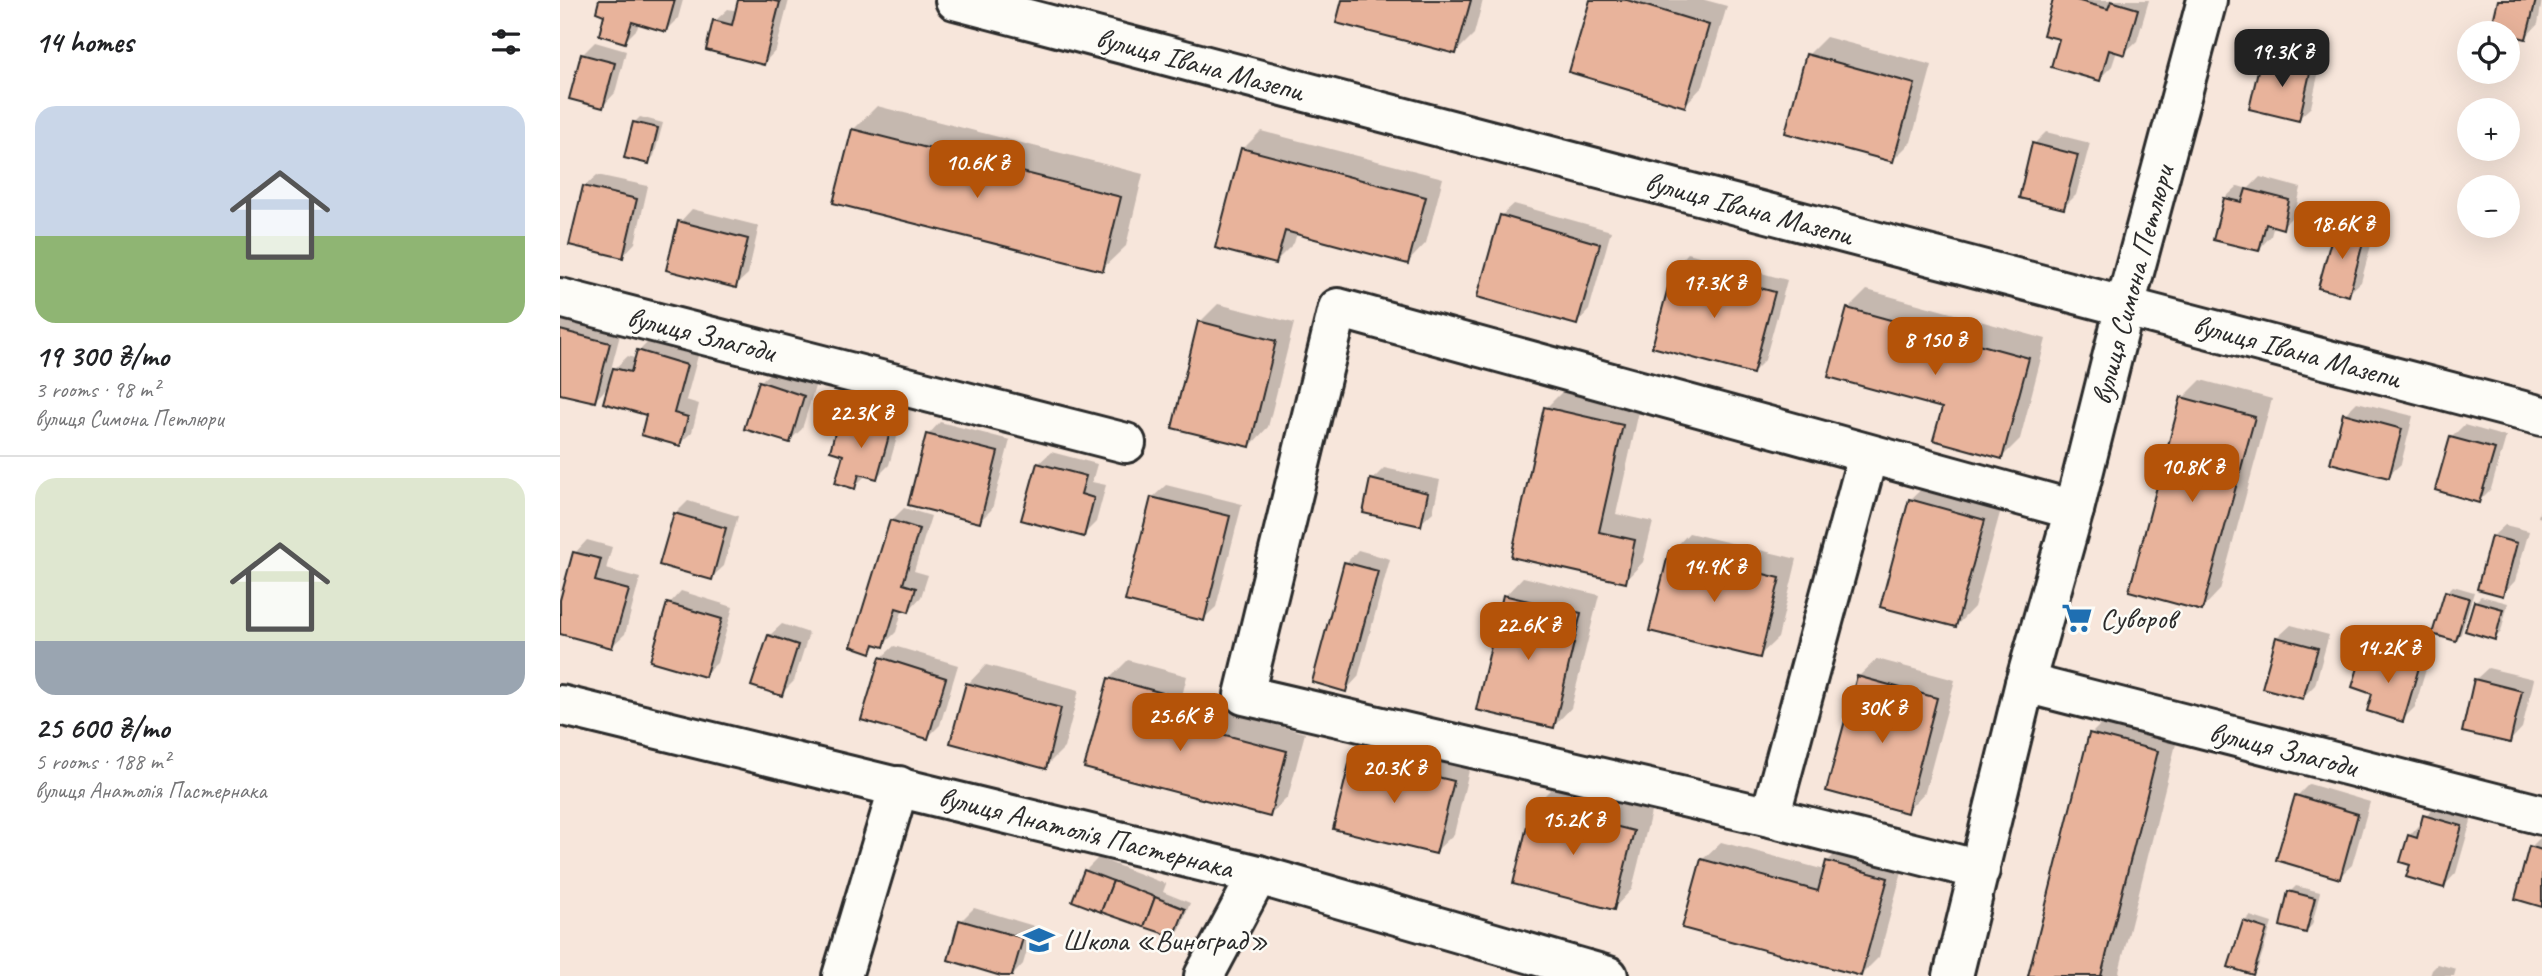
<!DOCTYPE html>
<html lang="en">
<head>
<meta charset="utf-8">
<style>
  :root { --surface:#fff; --page:#f2f2f2; --text:#202124; --muted:#757577; --line:#e0e0e0; --accent:#b45309 }
  body { margin:0; font-family:Caveat,sans-serif; background:var(--page); color:var(--text); height:100vh; display:flex; flex-direction:column; font-size:26px; white-space:nowrap }
  * { box-sizing:border-box; margin:0 }
  p { font-size:23px; color:var(--muted) }
  .icon { flex:none; width:38px; height:38px; fill:none; stroke:currentColor; stroke-width:2; stroke-linecap:round; stroke-linejoin:round }
  .map { position:relative; flex:1; overflow:hidden }
  .panel { display:flex; flex-direction:column; background:var(--surface); width:560px }
  .panel>* { flex:none }
  .fabs { position:absolute; left:1897px; top:21px; display:grid; gap:14px }
  .fabs a { display:grid; place-items:center; width:63px; height:63px; border-radius:50%; background:var(--surface); box-shadow:0 7px 28px #0002; font-size:35px }
  .price { position:absolute; translate:-50% -60px; padding:0 16px; border-radius:14px; background:var(--accent); color:#fff; font-size:23px; line-height:46px; filter:drop-shadow(0 2px 4px #0008) }
  .price::after { content:''; position:absolute; left:50%; top:42px; width:21px; height:16px; margin-left:-10px; background:inherit; clip-path:polygon(0 0,100% 0,50% 100%) }
  .price.current { background:#222; color:#fff }
  ul { padding:0; list-style:none }
  li { display:grid; align-content:center; gap:14px; height:371px; padding:0 35px }
  li+li { border-top:2px solid var(--line) }
  li span { display:grid; place-items:center; height:217px; border-radius:21px; color:#555 }
  li>.icon { margin-inline-start:auto }
  span .icon { width:126px; height:126px; fill:#fffc; stroke-width:1 }
  li b { font-size:30px }
  h2 { display:flex; justify-content:space-between; align-items:center; height:84px; padding:0 35px; font-size:30px }
  main { display:flex; flex:1; min-height:0 }
  .map>svg:first-child { display:block }
</style>
</head>
<body>
<main>
<section class="panel">
<h2>14 homes<svg class="icon" aria-label="filters" viewBox="0 0 24 24"><path d="M4 7h16M4 17h16"/><circle cx="9" cy="7" r="2"/><circle cx="15" cy="17" r="2"/></svg></h2>
<ul>
<li><span style="background:linear-gradient(#c9d6e8 60%,#8fb573 0)"><svg class="icon" aria-label="home" viewBox="0 0 24 24"><path d="M3 11l9-7 9 7M6 9v11h12V9"/></svg></span><div><b>19 300 ₴/mo</b><p>3 rooms · 98 m²</p><p>вулиця Симона Петлюри</p></div></li>
<li><span style="background:linear-gradient(#dfe7d0 75%,#9aa5b1 0)"><svg class="icon" aria-label="home" viewBox="0 0 24 24"><path d="M3 11l9-7 9 7M6 9v11h12V9"/></svg></span><div><b>25 600 ₴/mo</b><p>5 rooms · 188 m²</p><p>вулиця Анатолія Пастернака</p></div></li>
</ul>
</section>
<div class="map">
<svg width="1982" height="976" viewBox="0 0 1982 976">
  <rect width="100%" height="100%" fill="#f7e6db"/>
  <filter id="ink" filterUnits="userSpaceOnUse"><feTurbulence type="fractalNoise" baseFrequency=".0143" numOctaves="2"/><feDisplacementMap in="SourceGraphic" scale="14" xChannelSelector="R" yChannelSelector="G"/><feConvolveMatrix kernelMatrix="1 2 1 2 8 2 1 2 1" color-interpolation-filters="sRGB"/></filter>
  <g filter="url(#ink)">
    <g fill="#0003">
      <path d="M41,0H123L118,18L106,30L79,23L77,29L65,41L46,13Z"/>
      <path d="M180,0H229L216,50L204,63L155,21L168,9L178,11Z"/>
      <path d="M784,0H923L914,34L896,52Z"/>
      <path d="M1032,0H1145L1167,6L1143,86L1125,105Z"/>
      <path d="M1495,0H1589L1577,41L1564,53L1557,51L1552,66L1539,79L1501,38Z"/>
      <path d="M1940,0H1982L1978,24L1966,37Z"/>
      <path d="M1266,37L1372,65L1351,142L1333,160L1248,55Z"/>
      <path d="M35,42L66,51L55,93L43,106L22,55Z"/>
      <path d="M1738,46L1763,52L1751,107L1738,119L1700,67L1713,55L1726,58Z"/>
      <path d="M317,106L583,174L566,246L542,269L293,130Z"/>
      <path d="M80,117L103,123L94,156L88,162L74,123Z"/>
      <path d="M701,131L883,178L866,243L848,262L737,233L734,243L715,262L683,149Z"/>
      <path d="M1486,132L1530,143L1516,195L1504,207L1474,144Z"/>
      <path d="M37,175L88,186L75,243L63,256L24,187Z"/>
      <path d="M1700,177L1741,188L1735,214L1722,227L1714,225L1711,236L1699,249L1665,198L1678,186L1688,189Z"/>
      <path d="M954,204L1051,231L1029,310L1017,323L941,216Z"/>
      <path d="M132,209L199,226L188,274L175,286L120,222Z"/>
      <path d="M1789,215L1817,223L1801,282L1788,294L1776,227Z"/>
      <path d="M1128,253L1227,280L1205,360L1193,372L1116,266Z"/>
      <path d="M1307,290L1486,339L1460,439L1442,457L1384,407L1288,309Z"/>
      <path d="M658,304L734,323L708,427L690,446L640,322Z"/>
      <path d="M0,315L61,331L50,373L68,356L77,359L79,351L91,339L139,352L126,400L139,404L132,432L119,444L88,414L51,384L34,401L0,392Z"/>
      <path d="M213,370L256,383L242,429L229,441L200,382Z"/>
      <path d="M1641,380L1712,399L1660,590L1642,609L1623,398Z"/>
      <path d="M1004,390L1080,407L1056,514L1093,522L1083,562L1065,581L953,555L986,408Z"/>
      <path d="M1797,402L1853,416L1841,464L1828,476L1785,414Z"/>
      <path d="M308,403L344,413L329,465L317,477L307,474L294,487L277,430L290,417L294,419Z"/>
      <path d="M380,422L450,440L432,509L420,521L368,435Z"/>
      <path d="M1904,425L1946,437L1931,489L1919,501L1877,489L1892,437Z"/>
      <path d="M491,452L537,464L532,482L546,485L536,522L523,535L478,464Z"/>
      <path d="M824,468L880,480L873,512L860,524L812,480Z"/>
      <path d="M1369,482L1443,502L1414,607L1396,626L1350,500Z"/>
      <path d="M606,485L682,504L656,607L643,619L593,497Z"/>
      <path d="M128,501L178,516L164,566L151,578L115,514Z"/>
      <path d="M1982,502V518L1978,517Z"/>
      <path d="M344,508L371,516L354,571L368,575L361,597L349,610L343,608L336,632L323,645L318,643L311,651L293,645L332,520Z"/>
      <path d="M1945,525L1969,531L1955,581L1943,594L1932,537Z"/>
      <path d="M1129,533L1237,559L1218,638L1199,656L1111,552Z"/>
      <path d="M27,540L52,547L46,569L80,578L65,634L52,646L0,632V606L15,553Z"/>
      <path d="M798,550L830,559L798,677L786,690V563Z"/>
      <path d="M963,577L1039,595L1011,708L993,727L945,596Z"/>
      <path d="M1893,586L1914,592L1901,634L1895,639L1887,592Z"/>
      <path d="M121,591L173,607L157,663L144,675L109,604Z"/>
      <path d="M1921,596L1948,603L1941,632L1935,638L1915,602Z"/>
      <path d="M222,624L249,633L234,681L221,694L209,636Z"/>
      <path d="M1731,625L1769,635L1755,685L1743,697L1704,687L1718,637Z"/>
      <path d="M1838,642L1871,652L1855,707L1842,720L1814,693L1802,659L1815,646L1829,650Z"/>
      <path d="M334,646L398,665L380,725L367,738L321,658Z"/>
      <path d="M1317,659L1395,680L1365,792L1347,811L1298,677Z"/>
      <path d="M568,660L627,676L621,700L745,733L728,797L710,815L549,679Z"/>
      <path d="M426,665L519,690L504,748L485,767L408,684Z"/>
      <path d="M1928,668L1974,679L1962,728L1950,741L1915,680Z"/>
      <path d="M1554,711L1620,728L1558,976H1470L1531,734Z"/>
      <path d="M811,738L911,762L894,834L875,852L792,756Z"/>
      <path d="M1749,784L1810,802L1792,865L1779,877L1737,796Z"/>
      <path d="M992,788L1091,812L1072,889L1054,908L974,806Z"/>
      <path d="M1877,804L1913,814L1896,873L1884,886L1852,864L1849,836Z"/>
      <path d="M1982,836V905L1971,847Z"/>
      <path d="M1161,842L1265,870L1267,862L1286,843L1345,860L1319,957L1301,975L1142,860Z"/>
      <path d="M538,858L606,884L603,892L630,903L620,929L614,935L525,871Z"/>
      <path d="M1736,886L1760,892L1752,925L1746,931L1730,892Z"/>
      <path d="M414,908L474,926L463,964L452,976H448L401,921Z"/>
      <path d="M1690,916L1712,923L1698,967L1692,973L1684,922Z"/>
      <path d="M1878,964L1896,969L1894,976H1870L1872,970Z"/>
    </g>
    <g fill="#e8b39b" stroke="#2b2b2b" stroke-width="2">
      <path d="M39,0H115L106,32L72,22L65,43L39,35L44,15L36,12Z"/>
      <path d="M178,0H210L220,2L204,65L146,50L153,20L172,25Z"/>
      <path d="M782,0H911L896,54L776,23Z"/>
      <path d="M1030,0H1067L1149,25L1125,107L1009,72Z"/>
      <path d="M1493,0H1516L1548,9L1551,1L1578,9L1565,55L1549,50L1540,81L1491,67L1499,39L1483,35Z"/>
      <path d="M1938,0H1976L1966,39L1931,30Z"/>
      <path d="M21,54L55,63L43,108L9,99Z"/>
      <path d="M1246,54L1355,84L1333,162L1225,133Z"/>
      <path d="M1724,57L1752,64L1739,121L1689,109L1699,66L1720,71Z"/>
      <path d="M73,122L98,128L89,164L64,158Z"/>
      <path d="M292,129L561,197L543,271L273,203Z"/>
      <path d="M1472,143L1518,155L1504,209L1459,198Z"/>
      <path d="M681,148L866,197L848,264L725,231L716,264L655,248Z"/>
      <path d="M23,186L77,199L63,258L9,245Z"/>
      <path d="M1686,189L1729,200L1723,229L1706,224L1699,251L1653,240L1664,198L1682,202Z"/>
      <path d="M940,215L1040,244L1017,325L917,297Z"/>
      <path d="M118,221L188,239L176,288L106,270Z"/>
      <path d="M1775,226L1805,235L1789,296L1758,288Z"/>
      <path d="M1114,265L1215,292L1193,374L1092,347Z"/>
      <path d="M1287,308L1469,358L1442,459L1373,440L1382,408L1268,377Z"/>
      <path d="M638,321L716,341L690,447L612,428Z"/>
      <path d="M0,330L50,343L35,402L0,394Z"/>
      <path d="M77,350L127,365L114,413L128,417L120,446L81,435L86,415L43,403L53,368L71,372Z"/>
      <path d="M199,381L244,396L230,443L184,429Z"/>
      <path d="M1621,397L1695,417L1642,611L1569,591Z"/>
      <path d="M984,407L1063,425L1039,532L1075,540L1066,583L951,557Z"/>
      <path d="M1783,413L1842,429L1829,478L1770,463Z"/>
      <path d="M294,415L332,425L317,479L299,474L295,489L275,483L283,455L270,451L276,429L289,433Z"/>
      <path d="M366,434L438,452L420,523L348,505Z"/>
      <path d="M1890,437L1935,449L1919,503L1875,490Z"/>
      <path d="M477,463L526,476L521,494L534,498L524,537L461,520Z"/>
      <path d="M810,479L868,493L861,526L803,513Z"/>
      <path d="M591,497L670,516L644,621L565,601Z"/>
      <path d="M1349,499L1425,520L1396,627L1320,607Z"/>
      <path d="M114,513L166,528L152,580L99,565Z"/>
      <path d="M330,520L359,529L343,584L356,588L349,612L336,608L324,647L314,644L311,653L291,646Z"/>
      <path d="M1931,536L1957,543L1943,596L1917,589Z"/>
      <path d="M1109,551L1220,578L1200,658L1089,631Z"/>
      <path d="M13,552L41,559L35,581L69,590L52,648L0,634V600Z"/>
      <path d="M784,562L818,571L786,692L752,682Z"/>
      <path d="M1885,591L1909,598L1896,641L1872,634Z"/>
      <path d="M943,595L1021,613L994,728L916,710Z"/>
      <path d="M1914,601L1943,609L1935,640L1905,631Z"/>
      <path d="M107,603L162,619L145,677L90,661Z"/>
      <path d="M208,635L238,645L222,696L191,686Z"/>
      <path d="M1716,637L1758,648L1743,699L1702,688Z"/>
      <path d="M1824,653L1860,664L1843,722L1807,711L1812,694L1792,687L1801,658L1821,664Z"/>
      <path d="M320,657L386,678L368,739L301,720Z"/>
      <path d="M1297,676L1377,698L1347,813L1266,791Z"/>
      <path d="M548,678L610,695L604,719L727,751L710,817L524,768Z"/>
      <path d="M1914,679L1962,691L1950,743L1902,732Z"/>
      <path d="M406,683L501,708L486,769L390,743Z"/>
      <path d="M1529,733L1598,751L1541,976H1468Z"/>
      <path d="M791,756L894,781L876,854L773,829Z"/>
      <path d="M1735,795L1798,814L1780,879L1716,860Z"/>
      <path d="M972,805L1074,831L1054,910L953,884Z"/>
      <path d="M1863,815L1902,826L1884,888L1846,877L1850,865L1840,862L1848,835L1857,838Z"/>
      <path d="M1969,846L1982,850V907L1955,899Z"/>
      <path d="M1141,859L1258,891L1266,861L1328,878L1301,976L1122,928Z"/>
      <path d="M524,870L553,881L541,912L512,901Z"/>
      <path d="M553,881L595,897L584,927L541,912Z"/>
      <path d="M1728,891L1755,898L1746,933L1720,926Z"/>
      <path d="M595,897L625,909L614,937L584,927Z"/>
      <path d="M399,920L463,938L452,976H441L388,960Z"/>
      <path d="M1683,921L1707,929L1693,975L1668,967Z"/>
    </g>
    <g fill="none" stroke-linecap="round" stroke-linejoin="round">
      <g stroke="#2b2b2b" stroke-width="44">
        <g id="minor">
          <path d="M395,0L1982,416"/>
          <path d="M0,298L566,443"/>
          <path d="M1465,683L1982,815"/>
          <path d="M0,705L698,875L1048,976"/>
          <path d="M1210,817L1308,455"/>
          <path d="M1420,870L1210,817L684,695L778,308L1514,510"/>
          <path d="M282,976L339,786"/>
          <path d="M644,976L698,875"/>
          <path d="M1393,976L1465,683L1514,510L1565,306L1647,0"/>
        </g>
      </g>
      <use href="#minor" stroke="#fdfcf7" stroke-width="38"/>
    </g>
  </g>
  <defs>
    <g id="supermarket-bare" transform="scale(2.415)"><path d="M-6-5.5h2.5l.6 2H6L4.5 2H-2.5L-4.4-4H-6ZM-1.5 3.2a1.3 1.3 0 1 0 .1 0ZM3 3.2a1.3 1.3 0 1 0 .1 0Z" fill="#1f6fb2" stroke="#fdfcf7" stroke-width="2.5" paint-order="stroke"/></g>
    <g id="school-bare" transform="scale(2.415)"><path d="M0-5L7-2L0 1L-7-2ZM-4 1L0 2.5L4 1V4Q0 6-4 4Z" fill="#1f6fb2" stroke="#fdfcf7" stroke-width="2.5" paint-order="stroke"/></g>
  </defs>
  <g fill-rule="evenodd">
    <use href="#supermarket-bare" x="1517" y="618"/>
    <use href="#school-bare" x="479" y="940"/>
  </g>
  <g text-anchor="middle" stroke-width="5" stroke-linejoin="round" paint-order="stroke">
    <g font-size="30" fill="#2b2b2b" stroke="#fdfcf7">
      <text transform="translate(640 64) rotate(15)" y="10">вулиця Івана Мазепи</text>
      <text transform="translate(1189 208) rotate(15)" y="10">вулиця Івана Мазепи</text>
      <text transform="translate(1572 285) rotate(-75)" y="10">вулиця Симона Петлюри</text>
      <text transform="translate(141 334) rotate(14)" y="10">вулиця Злагоди</text>
      <text transform="translate(1737 351) rotate(15)" y="10">вулиця Івана Мазепи</text>
      <text transform="translate(1723 749) rotate(14)" y="10">вулиця Злагоди</text>
      <text transform="translate(526 832) rotate(14)" y="10">вулиця Анатолія Пастернака</text>
    </g>
    <g font-size="30" fill="#2b2b2b" stroke="#fdfcf7" text-anchor="start">
      <text x="1540" y="628">Суворов</text>
      <text x="502" y="950">Школа «Виноград»</text>
    </g>
  </g>
</svg>
<div class="fabs">
<a><svg class="icon" aria-label="locate" viewBox="0 0 24 24"><circle cx="12" cy="12" r="6"/><path d="M12 2v4M12 18v4M2 12h4M18 12h4"/></svg></a>
<a>+</a>
<a>−</a>
</div>
<b class="price current" style="left:1722px;top:89px">19.3K ₴</b>
<b class="price" style="left:417px;top:200px">10.6K ₴</b>
<b class="price" style="left:1782px;top:261px">18.6K ₴</b>
<b class="price" style="left:1154px;top:320px">17.3K ₴</b>
<b class="price" style="left:1375px;top:377px">8 150 ₴</b>
<b class="price" style="left:301px;top:450px">22.3K ₴</b>
<b class="price" style="left:1632px;top:504px">10.8K ₴</b>
<b class="price" style="left:1154px;top:604px">14.9K ₴</b>
<b class="price" style="left:968px;top:662px">22.6K ₴</b>
<b class="price" style="left:1828px;top:685px">14.2K ₴</b>
<b class="price" style="left:1322px;top:745px">30K ₴</b>
<b class="price" style="left:620px;top:753px">25.6K ₴</b>
<b class="price" style="left:834px;top:805px">20.3K ₴</b>
<b class="price" style="left:1013px;top:857px">15.2K ₴</b>
</div>
</main>
</body>
</html>
